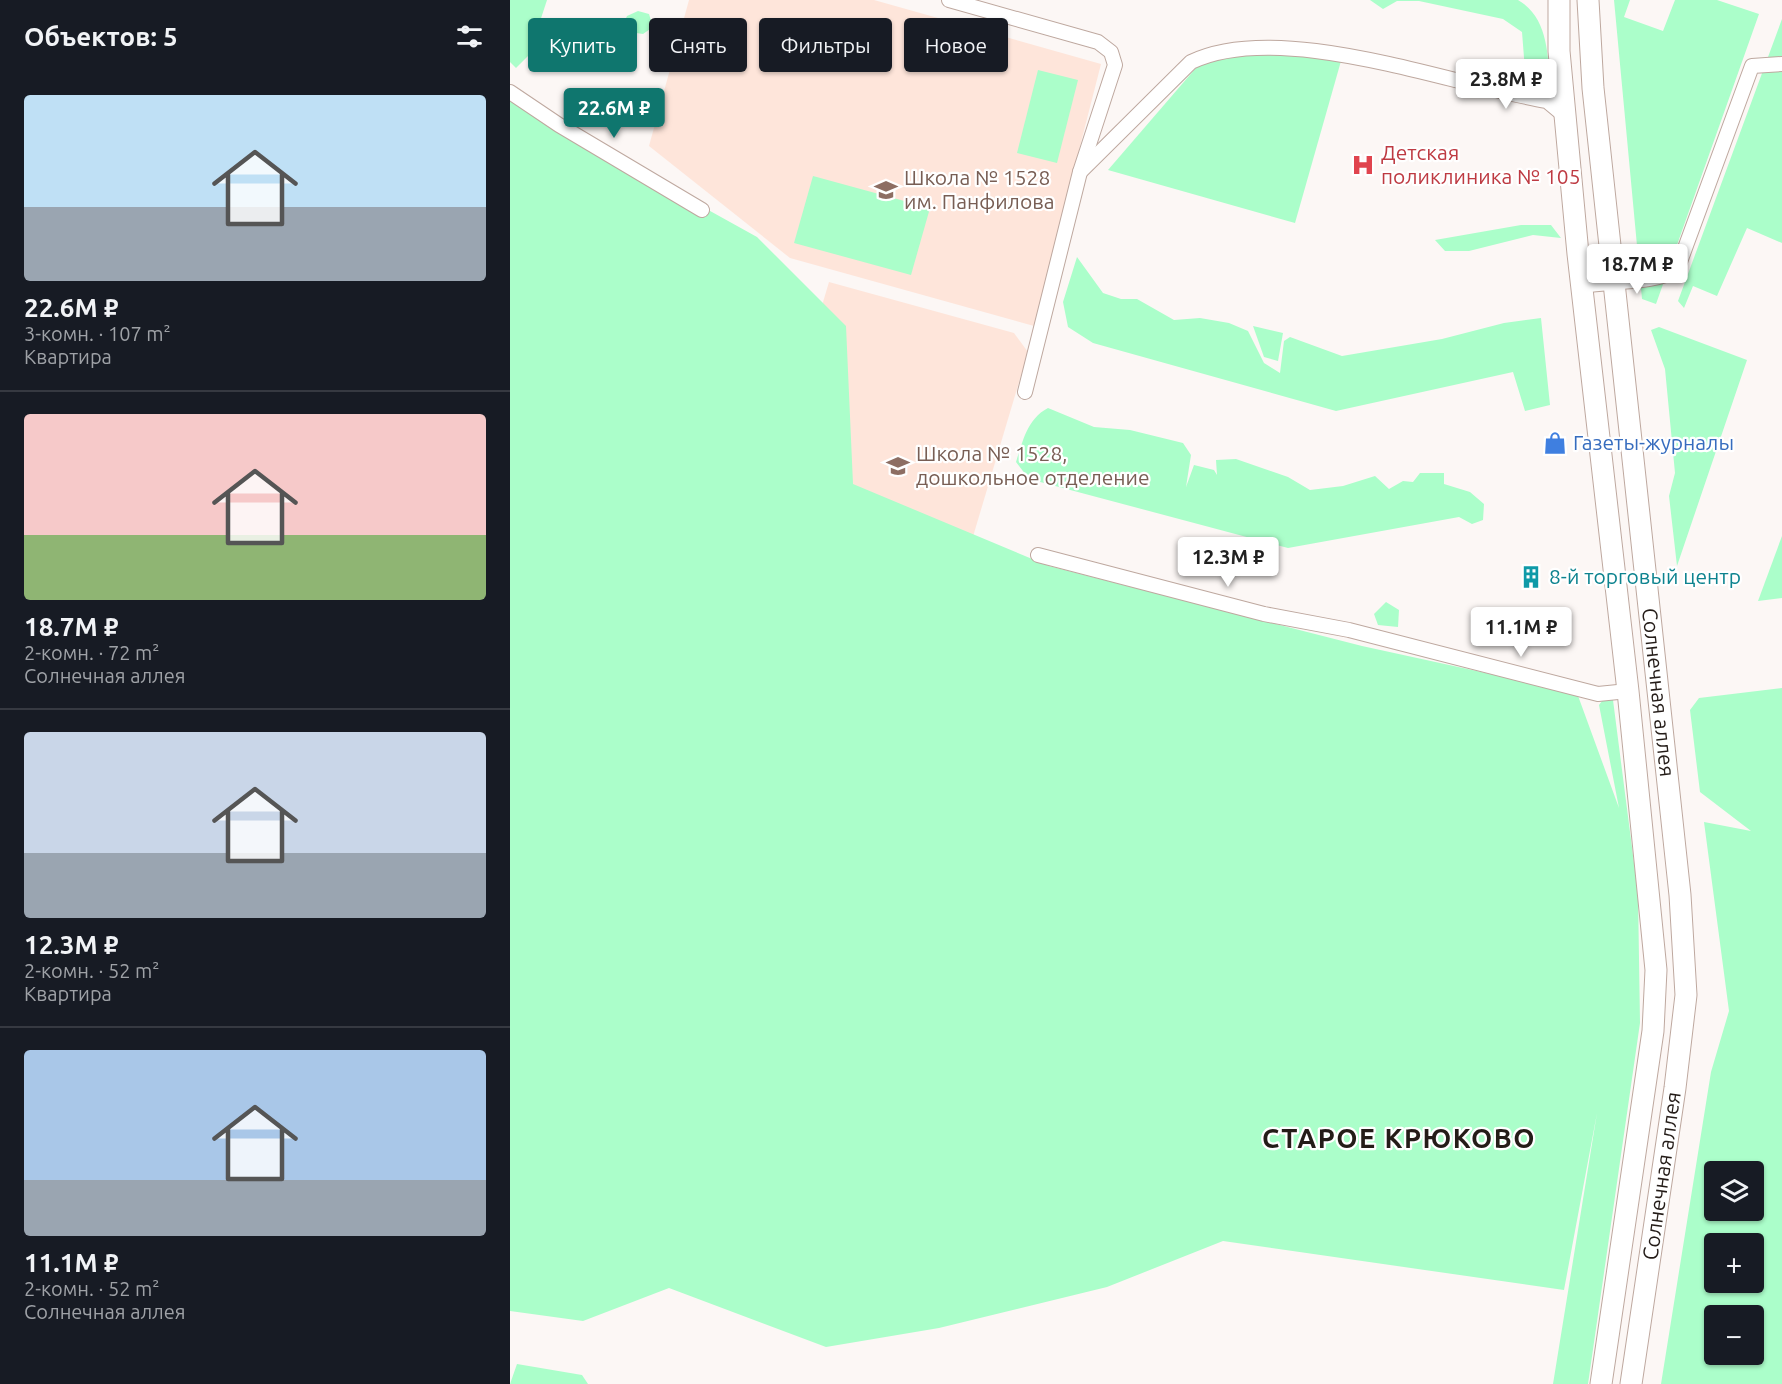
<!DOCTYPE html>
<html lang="ru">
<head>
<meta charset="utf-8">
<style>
  :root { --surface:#171b24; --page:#242831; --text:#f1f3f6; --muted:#9ea1a6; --line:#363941; --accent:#0f766e }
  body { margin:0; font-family:Ubuntu,sans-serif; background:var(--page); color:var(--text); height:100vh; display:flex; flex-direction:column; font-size:22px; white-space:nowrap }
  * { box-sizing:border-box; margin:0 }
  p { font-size:20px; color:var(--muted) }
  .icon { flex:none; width:33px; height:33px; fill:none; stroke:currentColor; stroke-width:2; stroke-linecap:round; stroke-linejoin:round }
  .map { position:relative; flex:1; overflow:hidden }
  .panel { display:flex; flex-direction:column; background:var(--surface); width:510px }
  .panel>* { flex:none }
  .hud { position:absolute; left:18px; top:18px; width:570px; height:54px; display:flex; gap:12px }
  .controls { position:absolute; left:1194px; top:1161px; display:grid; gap:12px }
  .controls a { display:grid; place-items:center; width:60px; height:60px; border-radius:6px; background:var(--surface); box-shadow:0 2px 4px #0004; font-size:30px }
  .price { position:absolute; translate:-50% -51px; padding:0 14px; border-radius:6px; background:#fff; color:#222; font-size:20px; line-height:39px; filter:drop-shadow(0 2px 3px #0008) }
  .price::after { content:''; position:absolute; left:50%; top:36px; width:18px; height:14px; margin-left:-9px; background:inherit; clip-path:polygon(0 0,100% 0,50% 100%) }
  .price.current { background:var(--accent); color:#fff }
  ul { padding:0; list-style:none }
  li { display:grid; align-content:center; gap:12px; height:318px; padding:0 24px }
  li+li { border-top:2px solid var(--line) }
  li span { display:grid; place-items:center; height:186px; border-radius:6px; color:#555 }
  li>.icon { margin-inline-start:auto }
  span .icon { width:108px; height:108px; fill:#fffc; stroke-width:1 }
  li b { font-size:26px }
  h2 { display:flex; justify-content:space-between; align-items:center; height:72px; padding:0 24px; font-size:26px }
  .tag { padding:0 21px; border-radius:6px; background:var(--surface); box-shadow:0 2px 4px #0004; font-size:21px; line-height:54px }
  .tag.current { background:var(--accent); color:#fff }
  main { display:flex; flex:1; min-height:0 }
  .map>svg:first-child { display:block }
</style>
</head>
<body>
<main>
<section class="panel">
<h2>Объектов: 5<svg class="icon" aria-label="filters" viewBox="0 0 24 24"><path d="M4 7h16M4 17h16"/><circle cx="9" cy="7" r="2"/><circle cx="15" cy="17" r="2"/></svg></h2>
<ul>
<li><span style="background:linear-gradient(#bfe0f5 60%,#9aa5b1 0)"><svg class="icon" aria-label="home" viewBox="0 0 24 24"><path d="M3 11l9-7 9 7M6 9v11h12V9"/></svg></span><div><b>22.6M ₽</b><p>3-комн. · 107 m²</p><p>Квартира</p></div></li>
<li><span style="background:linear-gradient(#f6c9c9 65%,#8fb573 0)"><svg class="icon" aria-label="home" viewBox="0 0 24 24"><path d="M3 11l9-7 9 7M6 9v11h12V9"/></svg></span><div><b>18.7M ₽</b><p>2-комн. · 72 m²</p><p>Солнечная аллея</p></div></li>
<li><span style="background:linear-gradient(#c9d6e8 65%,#9aa5b1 0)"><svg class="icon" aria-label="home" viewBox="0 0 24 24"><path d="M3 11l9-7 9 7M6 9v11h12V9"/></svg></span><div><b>12.3M ₽</b><p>2-комн. · 52 m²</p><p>Квартира</p></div></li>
<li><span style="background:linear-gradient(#a9c7e8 70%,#9aa5b1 0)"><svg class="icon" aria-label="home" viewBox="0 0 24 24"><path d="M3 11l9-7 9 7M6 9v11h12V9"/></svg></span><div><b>11.1M ₽</b><p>2-комн. · 52 m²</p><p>Солнечная аллея</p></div></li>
</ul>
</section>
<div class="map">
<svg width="1272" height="1384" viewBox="0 0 1272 1384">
  <rect width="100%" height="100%" fill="#fcf7f5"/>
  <g fill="#fee5da">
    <path d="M179,0H364L591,64L524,326L280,258L139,146Z"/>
    <path d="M319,282L504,333L518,352L456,560L298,537L286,393Z"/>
  </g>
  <g fill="#abfeca" fill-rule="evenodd">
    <path d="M0,0H37L19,55L6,68L0,62Z"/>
    <path d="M860,0H1008C1038,17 1038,55 1040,86L1016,83L1012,32L993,19L909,1H887L873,9Z"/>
    <path d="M1104,0H1120L1114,17L1153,31L1165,0H1207L1249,14L1146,304L1132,299Z"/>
    <path d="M128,11L139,14L143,27L133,34L120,32L114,23L117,16Z"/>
    <path d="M1272,19V243L1237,228L1207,296L1183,286L1174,308L1168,301Z"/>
    <path d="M764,52L831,61L785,223L598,170L685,69L703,57Z"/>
    <path d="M528,70L568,80L547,163L507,153Z"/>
    <path d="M0,100L247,237L336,326L343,484L539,566L852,646L1067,693L1109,808L1089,705L1098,693L1103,700L1128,894L1130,1023L1078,1384H1043L1087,1113L1054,1290L713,1241L597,1287L429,1328L316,1347L159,1288L73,1321L0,1311Z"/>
    <path d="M303,176L420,208L401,275L284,243Z"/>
    <path d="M1011,225H1041L1051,238L1023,235L959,251H935L925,240Z"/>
    <path d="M567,257L593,293L611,299H627L664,320L690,318L719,323L738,331L754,363L770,373L774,341L780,337L832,356L932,339L994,323L1031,318L1040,405L1015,411L1003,372L826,411L583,343L558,327L553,302Z"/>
    <path d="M743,326L773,333L768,361L754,357Z"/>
    <path d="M1149,327L1237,360L1167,566L1159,496L1165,473L1155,369L1141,330Z"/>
    <path d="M538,408L584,427L620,430L673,443L681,455L676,487L684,465L704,470L707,475L706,460L726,459L778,477L800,490L833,486L865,476L879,489L893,481L903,482L910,473H934V484L960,492L974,504L973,520L962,524L949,517L778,548L519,479L506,462C513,441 517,419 538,408Z"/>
    <path d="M1272,536V598L1248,601Z"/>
    <path d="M876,602L889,610L888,627L868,625L864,614Z"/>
    <path d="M1272,688V1384H1151L1201,1072L1219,1011L1194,822L1241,831L1190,792L1180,710L1189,698ZM1204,1172H1244V1210H1204ZM1204,1244H1244V1282H1204ZM1204,1316H1244V1354H1204Z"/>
    <path d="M7,1364L72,1375L78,1384H0Z"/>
  </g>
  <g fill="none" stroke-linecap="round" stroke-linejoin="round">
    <g stroke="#bea89f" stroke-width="16">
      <g id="minor">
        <path d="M439,0L588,42L601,52L605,65L570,172L515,392"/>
        <path d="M0,92L49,125L192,210"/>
        <path d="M570,172L681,62C771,19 941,85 1037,101L1055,116"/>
        <path d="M1073,286C1098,281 1148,283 1167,270L1242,66L1272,64"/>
        <path d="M528,555L754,614L839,630L1088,694L1118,691"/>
      </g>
    </g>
    <g stroke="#bea89f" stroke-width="23">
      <g id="primary">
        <path d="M1049,0V51L1068,254L1118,691L1146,970L1143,1031L1091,1384"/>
        <path id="s1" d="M1078,0L1083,88L1170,895L1176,995L1165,1088L1121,1384"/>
      </g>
    </g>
    <use href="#minor" stroke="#fff" stroke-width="14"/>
    <use href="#primary" stroke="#fff" stroke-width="21"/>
  </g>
  <defs>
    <g id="hospital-bare" transform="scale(1.8)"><path d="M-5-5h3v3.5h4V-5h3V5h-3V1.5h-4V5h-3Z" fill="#e0444e" stroke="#fff" stroke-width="2.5" paint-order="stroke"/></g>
    <g id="school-bare" transform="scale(1.8)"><path d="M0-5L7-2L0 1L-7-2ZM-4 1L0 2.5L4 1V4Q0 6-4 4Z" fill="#8d6e63" stroke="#fff" stroke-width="2.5" paint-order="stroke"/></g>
    <g id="shop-bare" transform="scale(1.8)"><path d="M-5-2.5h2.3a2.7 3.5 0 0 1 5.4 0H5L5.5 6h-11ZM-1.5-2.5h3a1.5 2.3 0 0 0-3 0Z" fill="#3f7fe0" stroke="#fff" stroke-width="2.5" paint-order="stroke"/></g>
    <g id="building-bare" transform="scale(1.8)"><path d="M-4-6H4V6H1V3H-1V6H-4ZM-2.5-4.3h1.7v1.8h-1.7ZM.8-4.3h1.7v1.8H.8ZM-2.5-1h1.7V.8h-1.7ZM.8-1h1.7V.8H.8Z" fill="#0f9aa8" stroke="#fff" stroke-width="2.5" paint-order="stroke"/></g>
  </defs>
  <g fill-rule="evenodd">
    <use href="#hospital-bare" x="853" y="165"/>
    <use href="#school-bare" x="376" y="190"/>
    <use href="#shop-bare" x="1045" y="443"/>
    <use href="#school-bare" x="388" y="466"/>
    <use href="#building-bare" x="1021" y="577"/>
  </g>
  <g text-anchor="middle" stroke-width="4.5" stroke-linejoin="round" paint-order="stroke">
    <g font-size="21" fill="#be3a42" stroke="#fff" text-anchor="start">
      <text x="871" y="160">Детская<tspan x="871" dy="24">поликлиника № 105</tspan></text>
    </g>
    <g font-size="21" fill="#785e54" stroke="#fff" text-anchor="start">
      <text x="394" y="185">Школа № 1528<tspan x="394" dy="24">им. Панфилова</tspan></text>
      <text x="406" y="461">Школа № 1528,<tspan x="406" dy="24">дошкольное отделение</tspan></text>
    </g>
    <g font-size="21" fill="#366cbe" stroke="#fff" text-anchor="start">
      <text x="1063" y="450">Газеты-журналы</text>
    </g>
    <g font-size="21" fill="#0d838f" stroke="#fff" text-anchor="start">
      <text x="1039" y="584">8-й торговый центр</text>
    </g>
    <g font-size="21" fill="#241c18" stroke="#fff">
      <text dy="7" stroke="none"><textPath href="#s1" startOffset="696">Солнечная аллея</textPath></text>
      <text transform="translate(1152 1176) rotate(-82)" y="7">Солнечная аллея</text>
    </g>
    <g font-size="27" font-weight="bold" letter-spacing="1.5" fill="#241c18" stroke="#fff">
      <text x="889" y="1148">СТАРОЕ КРЮКОВО</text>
    </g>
  </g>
</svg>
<div class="controls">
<a><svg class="icon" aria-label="layers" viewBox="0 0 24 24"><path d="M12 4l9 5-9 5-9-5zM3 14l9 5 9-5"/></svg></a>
<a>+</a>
<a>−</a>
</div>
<b class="price" style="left:996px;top:110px">23.8M ₽</b>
<b class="price current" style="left:104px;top:139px">22.6M ₽</b>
<b class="price" style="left:1127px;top:295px">18.7M ₽</b>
<b class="price" style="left:718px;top:588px">12.3M ₽</b>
<b class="price" style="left:1011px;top:658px">11.1M ₽</b>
<div class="hud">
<a class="tag current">Купить</a>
<a class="tag">Снять</a>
<a class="tag">Фильтры</a>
<a class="tag">Новое</a>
</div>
</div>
</main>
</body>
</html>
